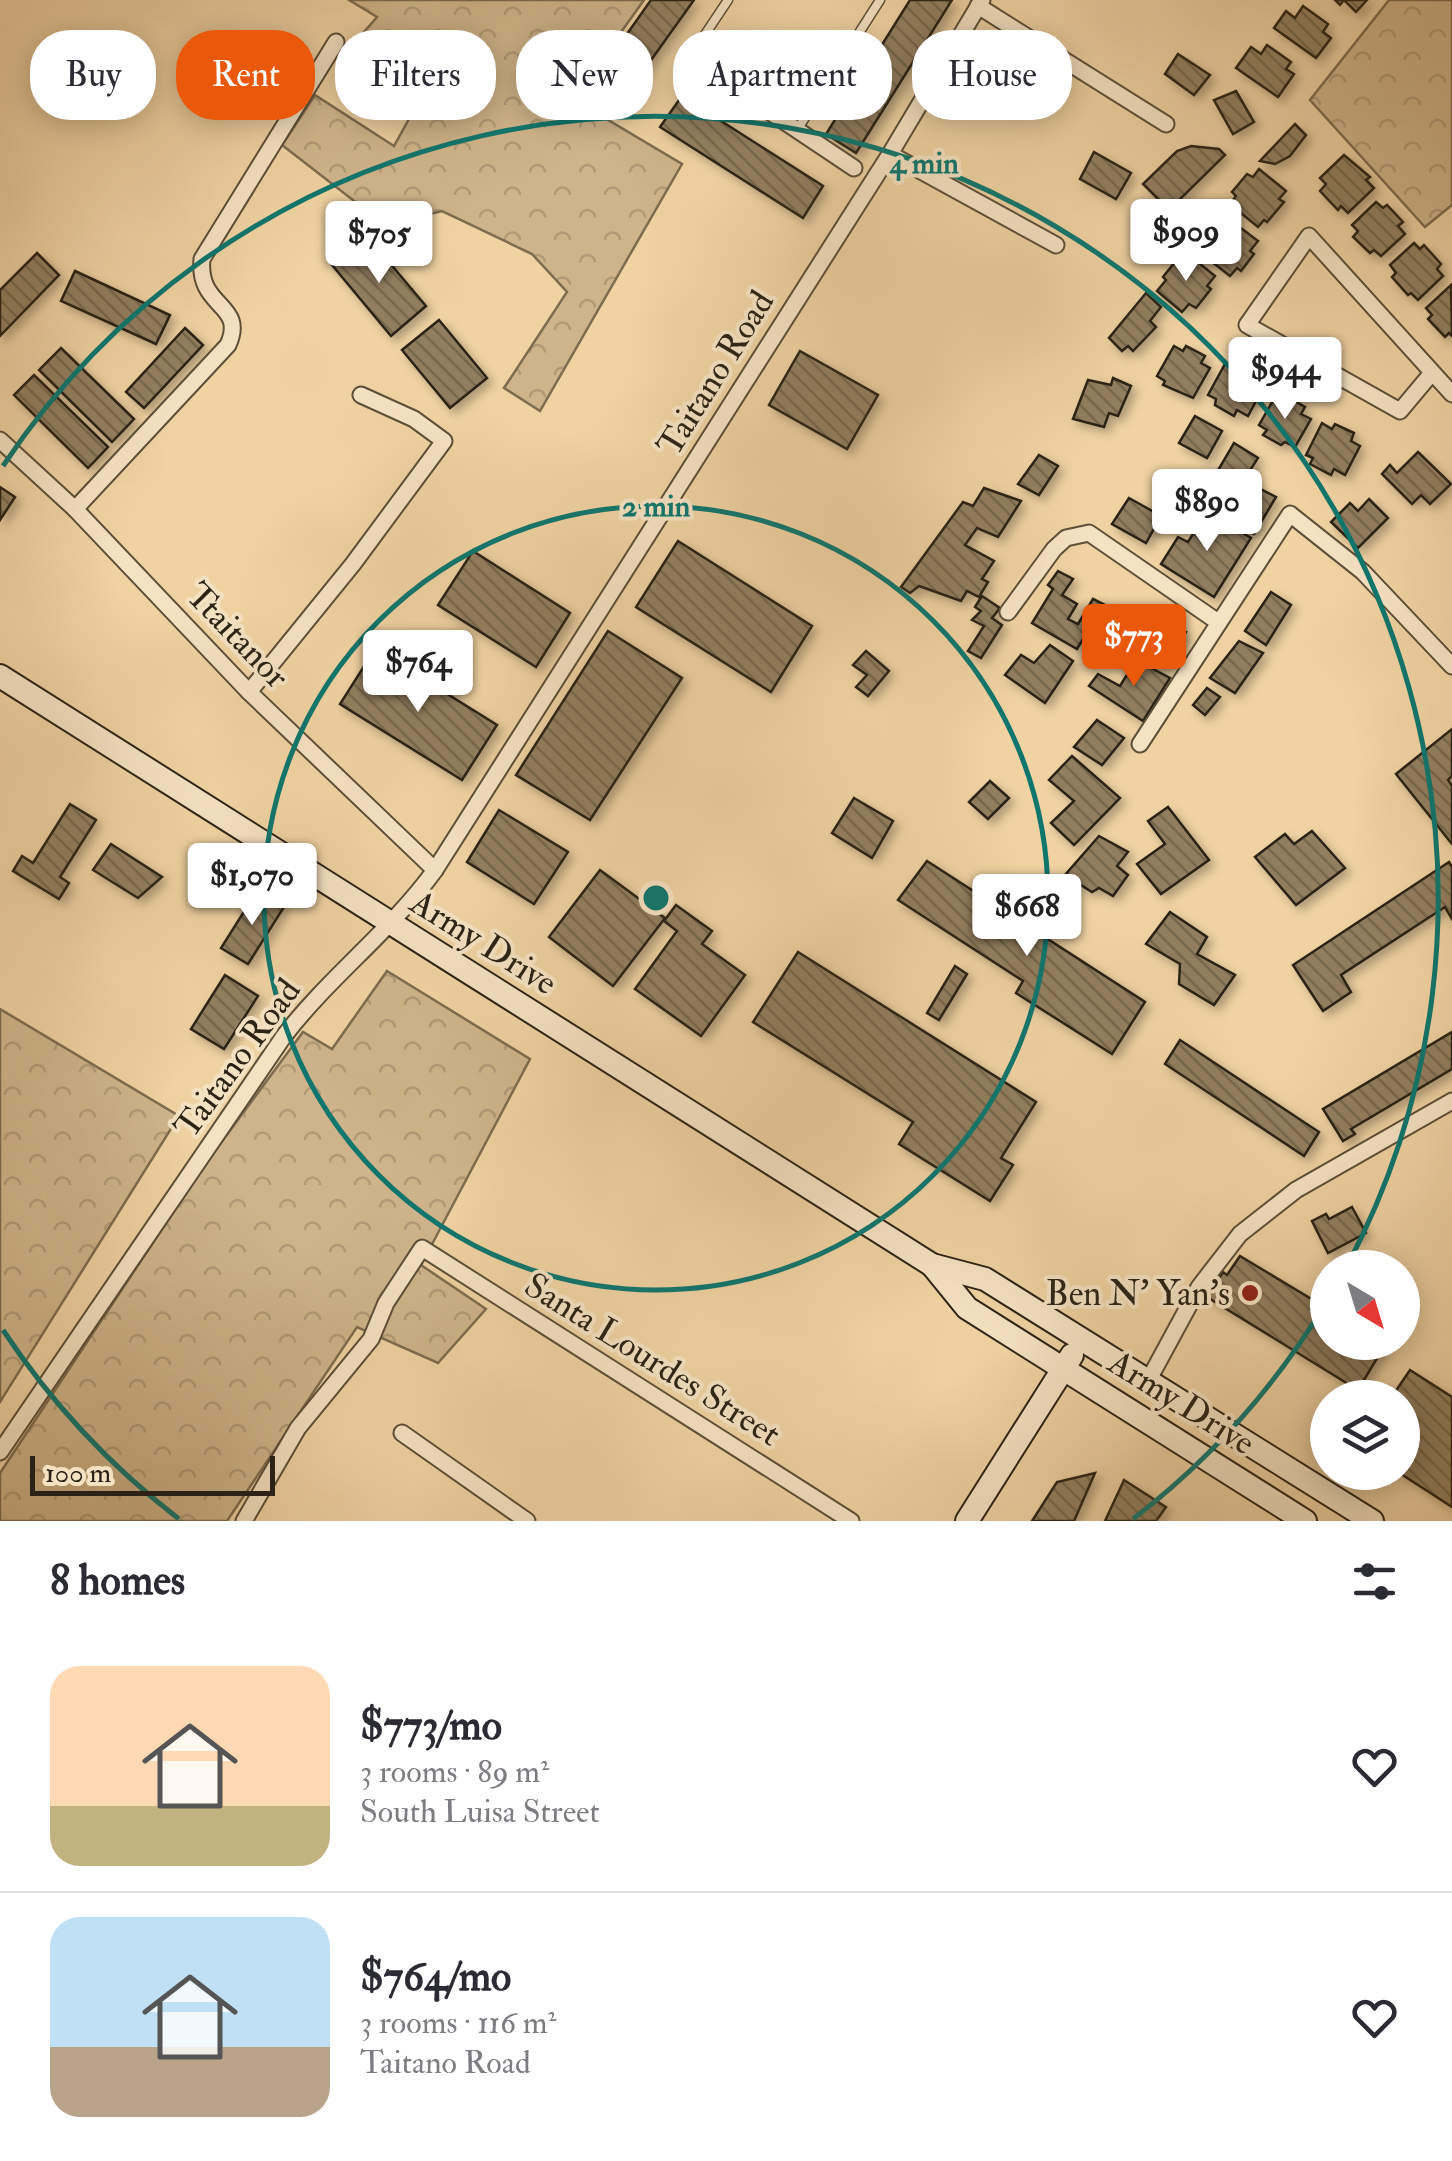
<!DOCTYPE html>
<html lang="en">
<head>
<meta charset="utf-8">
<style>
  :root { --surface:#fff; --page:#f2f2f3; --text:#2b2b33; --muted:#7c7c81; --line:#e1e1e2; --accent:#ea580c }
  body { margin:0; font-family:"IM FELL Double Pica",serif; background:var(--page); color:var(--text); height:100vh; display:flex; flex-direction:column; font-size:38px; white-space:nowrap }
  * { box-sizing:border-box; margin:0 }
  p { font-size:32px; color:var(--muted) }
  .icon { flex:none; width:55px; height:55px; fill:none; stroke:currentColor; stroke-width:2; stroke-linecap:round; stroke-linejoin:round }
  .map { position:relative; height:1521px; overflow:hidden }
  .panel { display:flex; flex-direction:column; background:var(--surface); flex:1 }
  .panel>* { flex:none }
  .hud { position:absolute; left:30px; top:30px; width:1392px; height:90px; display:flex; gap:20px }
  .needle { width:65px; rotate:142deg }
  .buttons { position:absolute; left:1310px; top:1250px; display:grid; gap:20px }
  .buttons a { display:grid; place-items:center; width:110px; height:110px; border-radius:50%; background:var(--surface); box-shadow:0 5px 25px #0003; font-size:50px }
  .scale { position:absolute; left:30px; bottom:25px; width:245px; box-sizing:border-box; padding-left:10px; border:5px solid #2c2316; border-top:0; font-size:28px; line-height:35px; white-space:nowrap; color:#2c2316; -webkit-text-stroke:8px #f5e2c3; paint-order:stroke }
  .price { position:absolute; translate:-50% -85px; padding:0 22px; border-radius:10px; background:#fff; color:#222; font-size:32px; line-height:65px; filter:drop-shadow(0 2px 5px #0008) }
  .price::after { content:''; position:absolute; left:50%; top:60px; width:30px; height:22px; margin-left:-15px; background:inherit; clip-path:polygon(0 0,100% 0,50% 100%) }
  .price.current { background:var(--accent); color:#fff }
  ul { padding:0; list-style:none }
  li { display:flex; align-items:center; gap:30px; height:250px; padding:0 50px }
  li+li { border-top:2px solid var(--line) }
  li span { display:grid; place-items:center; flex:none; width:280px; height:200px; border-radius:30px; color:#555 }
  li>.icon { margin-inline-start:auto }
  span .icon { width:120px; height:120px; fill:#fffc; stroke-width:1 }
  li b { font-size:42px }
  h2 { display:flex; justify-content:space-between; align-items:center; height:120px; padding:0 50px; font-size:42px }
  .chip { padding:0 35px; border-radius:40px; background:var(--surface); box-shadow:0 5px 25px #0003; font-size:35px; line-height:90px }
  .chip.current { background:var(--accent); color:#fff }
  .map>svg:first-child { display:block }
</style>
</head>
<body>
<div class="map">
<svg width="1452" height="1521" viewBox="0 0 1452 1521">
  <defs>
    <pattern id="forest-crowns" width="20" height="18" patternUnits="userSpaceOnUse" patternTransform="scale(2.5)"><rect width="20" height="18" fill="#cfb48b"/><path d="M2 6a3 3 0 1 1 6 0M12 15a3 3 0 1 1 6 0" fill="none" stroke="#b29a77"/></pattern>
    <pattern id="building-back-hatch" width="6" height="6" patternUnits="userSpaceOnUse" patternTransform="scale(2.5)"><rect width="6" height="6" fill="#927e5f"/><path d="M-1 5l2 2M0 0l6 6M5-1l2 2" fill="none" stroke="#77674d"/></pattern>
    <filter id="shadow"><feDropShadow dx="5" dy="5" stdDeviation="5" flood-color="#0004"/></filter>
  </defs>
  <rect width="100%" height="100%" fill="#f0d2a3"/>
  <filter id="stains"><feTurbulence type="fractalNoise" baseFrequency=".002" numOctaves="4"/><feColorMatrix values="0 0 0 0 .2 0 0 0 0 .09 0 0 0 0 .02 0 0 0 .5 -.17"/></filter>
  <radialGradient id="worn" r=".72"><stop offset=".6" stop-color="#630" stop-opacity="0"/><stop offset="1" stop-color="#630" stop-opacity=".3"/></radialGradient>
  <g fill="url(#forest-crowns)" stroke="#7e6c50" stroke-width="2.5">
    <path d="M349,0H644L573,99L682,164L540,411L504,388L567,292L532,254L442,211L385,225L282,145L315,95L394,146L420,99L344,55L377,17Z"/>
    <path d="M1389,0H1452V205L1425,227L1310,100Z"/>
    <path d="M387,971L530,1059L421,1265L486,1309L438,1363L357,1327L227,1521H0V1473L206,1163L303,1032L332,1049Z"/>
    <path d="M0,1009L179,1116L0,1402Z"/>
  </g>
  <g fill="url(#building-back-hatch)" stroke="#2c2316" stroke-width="2.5" filter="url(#shadow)">
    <path d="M651,0H694L614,112L586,92Z"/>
    <path d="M910,0H952L856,153L826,134Z"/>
    <path d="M1335,0H1367L1356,12L1344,0L1340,5Z"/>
    <path d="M1303,6L1328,24L1323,32L1331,38L1316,58L1274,28L1286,11L1295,18Z"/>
    <path d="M1267,45L1291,62L1286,69L1294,74L1278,97L1236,68L1251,47L1261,54Z"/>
    <path d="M1178,54L1210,75L1194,95L1165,74Z"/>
    <path d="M1236,91L1254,122L1233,134L1214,100Z"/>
    <path d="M682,96L823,186L803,218L660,127Z"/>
    <path d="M1295,124L1306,135L1290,156L1275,164L1260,161Z"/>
    <path d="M1191,146L1219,149L1225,155L1169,210L1143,184L1177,151Z"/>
    <path d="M1094,152L1131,173L1116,199L1080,179Z"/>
    <path d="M1344,155L1370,177L1366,180L1374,188L1348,213L1341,206L1338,210L1320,191L1326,184L1320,178Z"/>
    <path d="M1259,169L1286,191L1279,199L1284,202L1267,222L1264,220L1258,227L1230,204L1236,196L1232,192L1247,174L1253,177Z"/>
    <path d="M1376,202L1383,208L1387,205L1403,222L1398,226L1405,234L1381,256L1374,250L1370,253L1353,237L1358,231L1352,225Z"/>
    <path d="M1229,219L1258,241L1250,251L1254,254L1241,271L1237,268L1230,276L1202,254L1209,245L1205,242L1220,224L1223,227Z"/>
    <path d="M367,236L426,306L391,336L332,265Z"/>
    <path d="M1414,243L1420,249L1424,245L1441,264L1437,269L1443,276L1418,300L1411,293L1408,295L1392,277L1396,273L1390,265Z"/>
    <path d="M37,253L59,275L0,336V290Z"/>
    <path d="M1189,255L1215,276L1207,286L1211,289L1196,308L1189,304L1182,312L1157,291L1166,280L1163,277L1175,262L1182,264Z"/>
    <path d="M75,271L170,315L156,344L61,301Z"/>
    <path d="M1451,285L1452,336L1449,333L1445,337L1428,319L1432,315L1426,308Z"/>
    <path d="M1146,293L1161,307L1150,321L1156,327L1133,351L1128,346L1122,351L1109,338Z"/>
    <path d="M439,320L487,378L450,408L402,350Z"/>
    <path d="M185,328L203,345L144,408L126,392Z"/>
    <path d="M1174,346L1183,351L1186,346L1205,356L1201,363L1210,368L1193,398L1163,385L1165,381L1157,376Z"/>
    <path d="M61,348L134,419L112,442L39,370Z"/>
    <path d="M800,351L878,395L847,449L769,405Z"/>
    <path d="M1225,364L1235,369L1236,365L1259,378L1254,384L1263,388L1248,416L1237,410L1234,416L1215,405L1216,399L1208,395Z"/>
    <path d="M34,375L108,447L88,468L14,395Z"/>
    <path d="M1113,378L1131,386L1118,416L1109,413L1104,427L1073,419L1088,380L1111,385Z"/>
    <path d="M1275,397L1285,403L1288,397L1305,407L1301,414L1311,419L1295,447L1285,442L1281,445L1263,435L1267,430L1259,425Z"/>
    <path d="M1195,416L1222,431L1207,458L1179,443Z"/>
    <path d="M1322,423L1332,429L1335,424L1354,433L1351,441L1360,446L1345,475L1334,469L1331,475L1310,464L1313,458L1306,455Z"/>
    <path d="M1234,443L1258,458L1233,497L1210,484Z"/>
    <path d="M1418,452L1451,484L1430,504L1421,495L1412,504L1382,474L1390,465L1397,473Z"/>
    <path d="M1039,455L1058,466L1039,495L1018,484Z"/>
    <path d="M1247,482L1276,497L1254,534L1200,501L1209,487L1234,503Z"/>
    <path d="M0,487L15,497L0,520Z"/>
    <path d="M984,488L1021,501L998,537L977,528L965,545L994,561L982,579L988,582L979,597L967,591L961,601L919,586L910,593L901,587L963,502L973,506Z"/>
    <path d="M1129,498L1161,516L1146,543L1112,524Z"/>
    <path d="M1369,499L1388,518L1358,548L1331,522L1350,503L1358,511Z"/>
    <path d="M1207,512L1251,538L1214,597L1161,564L1178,537L1188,542Z"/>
    <path d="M678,541L812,626L771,692L636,607Z"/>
    <path d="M473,551L570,613L536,667L438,605Z"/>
    <path d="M1058,571L1073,579L1062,595L1077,604L1068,619L1078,624L1093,599L1109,607L1094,633L1089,629L1077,649L1032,623L1053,589L1048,585Z"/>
    <path d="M1271,592L1291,605L1266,645L1245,631Z"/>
    <path d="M982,596L1000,608L992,618L1002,625L981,658L968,651L984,626L972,620L981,611L975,607Z"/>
    <path d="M1151,615L1186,632L1164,666L1130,647Z"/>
    <path d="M608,631L682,678L590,820L516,775Z"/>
    <path d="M1239,641L1263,653L1235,693L1210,678Z"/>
    <path d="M1050,645L1073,661L1045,703L1005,675L1021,655L1034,663Z"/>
    <path d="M375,649L497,725L462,780L340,704Z"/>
    <path d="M866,651L889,671L868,696L856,687L867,675L853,665Z"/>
    <path d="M1136,660L1170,678L1143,721L1089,686L1098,674L1120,686Z"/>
    <path d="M1207,688L1220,697L1205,715L1193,705Z"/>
    <path d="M1097,720L1124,738L1102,765L1074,747Z"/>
    <path d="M1452,729V776L1448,780L1452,786V844L1396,774Z"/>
    <path d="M1072,756L1120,798L1074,845L1051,823L1074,801L1049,780Z"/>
    <path d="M990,781L1009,798L988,819L969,802Z"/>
    <path d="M854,798L893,821L872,858L832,833Z"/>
    <path d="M70,804L96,820L60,877L69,883L59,899L13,871L22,856L33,863Z"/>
    <path d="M1168,807L1209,860L1161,894L1137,864L1165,844L1148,821Z"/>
    <path d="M499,810L568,852L534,904L467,862Z"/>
    <path d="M1312,831L1345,868L1296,905L1255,857L1285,834L1294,844Z"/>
    <path d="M1099,836L1128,852L1117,866L1128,875L1113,896L1099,888L1092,892L1065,875Z"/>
    <path d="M111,844L162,877L138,898L93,870Z"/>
    <path d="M927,861L1145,1002L1112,1054L1016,993L1023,981L898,900Z"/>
    <path d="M1449,862L1452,867V919L1445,907L1341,975L1351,992L1323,1011L1293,965Z"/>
    <path d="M600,870L665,918L613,986L549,937Z"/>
    <path d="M257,891L284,907L248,964L221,948Z"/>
    <path d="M676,905L712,931L702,944L745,975L701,1036L635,989L677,931L664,921Z"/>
    <path d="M1170,912L1207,937L1197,954L1235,975L1214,1005L1179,984L1180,964L1146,944Z"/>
    <path d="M798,952L1036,1102L1001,1158L1013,1165L990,1201L899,1144L913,1122L753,1022Z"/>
    <path d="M955,966L967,974L939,1020L927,1013Z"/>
    <path d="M225,975L258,996L224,1049L191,1029Z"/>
    <path d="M1452,1032V1069L1351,1129L1355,1134L1343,1141L1323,1109Z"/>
    <path d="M1180,1040L1319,1132L1304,1156L1165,1064Z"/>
    <path d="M1352,1207L1366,1233L1328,1253L1312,1221L1326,1214L1329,1219Z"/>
    <path d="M1240,1256L1328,1309V1342L1385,1345L1358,1390L1207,1297L1223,1272L1227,1275Z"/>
    <path d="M1410,1370L1452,1397V1507L1398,1472H1402V1398H1391Z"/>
    <path d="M1095,1473L1074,1521H1032L1057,1482Z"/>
    <path d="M1124,1480L1166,1507L1156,1521H1105Z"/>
  </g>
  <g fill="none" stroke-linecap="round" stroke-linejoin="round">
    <g stroke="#5d4f39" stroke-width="11">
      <g id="lane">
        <path d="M694,61L700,42L728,0"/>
        <path d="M797,130L880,0"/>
      </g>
    </g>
    <g stroke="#5d4f39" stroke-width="19">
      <g id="street">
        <path d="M978,6L1166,124"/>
        <path d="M694,61L854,168"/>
        <path d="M890,154L1056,245"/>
        <path d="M1431,374L1400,411L1247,325L1309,236L1452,394"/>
        <path d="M0,440L75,509L249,692L435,870"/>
        <path d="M75,509L228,345C247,303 197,309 202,259L336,42"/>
        <path d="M1008,612L1054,549L1066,538L1089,533L1218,622"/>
        <path d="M249,692L353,564L444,441L414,419L361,395"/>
        <path d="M1140,744L1290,514L1363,572L1452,666"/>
        <path d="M1148,1381L1199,1287L1240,1234L1296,1190L1452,1101"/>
        <path d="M402,1433L527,1521"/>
        <path d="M0,1452L284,1036C330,976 391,931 435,870L890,154L982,0"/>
        <path d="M244,1521L298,1428L371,1339L386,1303L422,1248L851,1521"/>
      </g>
    </g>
    <g stroke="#2c2316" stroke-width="26">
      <g id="secondary">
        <path d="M0,676L932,1265L985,1279L1372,1521"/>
        <path d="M932,1265L967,1308L1305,1521"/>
        <path d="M967,1521L1072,1355"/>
      </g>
    </g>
    <use href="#lane" stroke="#f5e2c3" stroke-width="8"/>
    <use href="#street" stroke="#f5e2c3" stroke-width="15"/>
    <use href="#secondary" stroke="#f5e2c3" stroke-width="22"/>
  </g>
  <g fill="none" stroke="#0f766e" stroke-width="5">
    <circle cx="656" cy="898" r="392"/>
    <path d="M1327 1301A783 783 0 0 1 1133 1519M179 1519A783 783 0 0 1 3 1330M3 466A783 783 0 0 1 1347 1266"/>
  </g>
  <circle fill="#8f2418" stroke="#f5e2c3" stroke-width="4" cx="1250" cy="1293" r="10"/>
  <g text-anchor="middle" stroke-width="8" stroke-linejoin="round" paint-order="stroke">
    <g font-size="35" fill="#2c2316" stroke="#f5e2c3">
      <text transform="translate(715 373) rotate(-58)" y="12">Taitano Road</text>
      <text transform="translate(238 635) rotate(46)" y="12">Ttaitanor</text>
      <text transform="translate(484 942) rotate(32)" y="12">Army Drive</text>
      <text transform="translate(237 1058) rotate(-54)" y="12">Taitano Road</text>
      <text transform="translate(653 1359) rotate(32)" y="12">Santa Lourdes Street</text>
      <text transform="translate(1182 1402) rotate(32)" y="12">Army Drive</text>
    </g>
    <g font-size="35" fill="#2c2316" stroke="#f5e2c3" text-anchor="end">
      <text x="1230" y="1305">Ben N' Yan's</text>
    </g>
  </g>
  <circle cx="656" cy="898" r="15" fill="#0f766e" stroke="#f5e2c3" stroke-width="5"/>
  <g font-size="30" text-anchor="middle" font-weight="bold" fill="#0f766e" stroke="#f5e2c3" stroke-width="8" stroke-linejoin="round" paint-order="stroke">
    <text x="924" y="173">4 min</text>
    <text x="656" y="516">2 min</text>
  </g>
  <rect width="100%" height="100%" filter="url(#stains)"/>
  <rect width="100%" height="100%" fill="url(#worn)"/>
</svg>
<div class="buttons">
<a><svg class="needle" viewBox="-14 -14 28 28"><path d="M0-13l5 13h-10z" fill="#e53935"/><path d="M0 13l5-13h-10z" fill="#7c7c81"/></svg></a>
<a><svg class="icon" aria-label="layers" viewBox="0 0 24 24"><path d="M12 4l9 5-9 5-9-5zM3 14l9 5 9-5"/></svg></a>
</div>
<div class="scale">100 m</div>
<b class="price" style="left:1186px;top:284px">$909</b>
<b class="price" style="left:379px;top:286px">$705</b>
<b class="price" style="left:1285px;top:422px">$944</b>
<b class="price" style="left:1207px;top:554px">$890</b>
<b class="price current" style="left:1134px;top:689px">$773</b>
<b class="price" style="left:418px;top:715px">$764</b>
<b class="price" style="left:252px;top:928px">$1,070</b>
<b class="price" style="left:1027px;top:959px">$668</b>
<div class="hud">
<a class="chip">Buy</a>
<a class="chip current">Rent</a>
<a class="chip">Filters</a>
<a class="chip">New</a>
<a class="chip">Apartment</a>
<a class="chip">House</a>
</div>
</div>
<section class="panel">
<h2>8 homes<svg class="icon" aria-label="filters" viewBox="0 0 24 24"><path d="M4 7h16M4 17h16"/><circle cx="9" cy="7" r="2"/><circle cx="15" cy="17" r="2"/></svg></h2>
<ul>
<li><span style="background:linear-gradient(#ffd9b3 70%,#c2b280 0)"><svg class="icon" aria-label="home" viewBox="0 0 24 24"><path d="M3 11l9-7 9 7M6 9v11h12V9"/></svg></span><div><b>$773/mo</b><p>3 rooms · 89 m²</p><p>South Luisa Street</p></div><svg class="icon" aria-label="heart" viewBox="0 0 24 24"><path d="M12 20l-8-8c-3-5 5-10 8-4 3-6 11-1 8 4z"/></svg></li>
<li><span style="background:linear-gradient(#bfe0f5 65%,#b9a48a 0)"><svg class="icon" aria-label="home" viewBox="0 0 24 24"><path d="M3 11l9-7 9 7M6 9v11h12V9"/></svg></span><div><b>$764/mo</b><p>3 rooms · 116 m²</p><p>Taitano Road</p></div><svg class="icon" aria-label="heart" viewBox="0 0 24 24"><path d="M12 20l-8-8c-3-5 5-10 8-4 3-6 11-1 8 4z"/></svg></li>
</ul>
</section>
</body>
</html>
